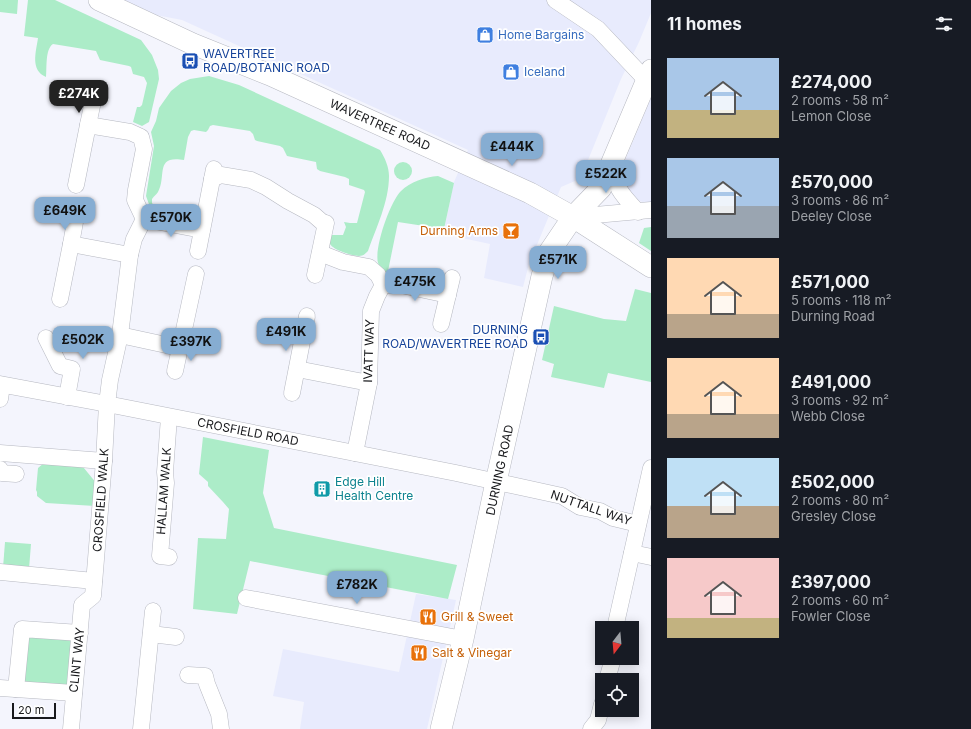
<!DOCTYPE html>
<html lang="en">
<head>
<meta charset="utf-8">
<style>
  :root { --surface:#171b24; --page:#20242c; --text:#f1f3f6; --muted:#9ea1a6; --accent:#86add2 }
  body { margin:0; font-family:Inter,sans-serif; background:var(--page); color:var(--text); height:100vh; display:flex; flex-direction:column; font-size:15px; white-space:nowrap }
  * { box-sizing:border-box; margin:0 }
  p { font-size:13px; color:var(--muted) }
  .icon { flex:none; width:22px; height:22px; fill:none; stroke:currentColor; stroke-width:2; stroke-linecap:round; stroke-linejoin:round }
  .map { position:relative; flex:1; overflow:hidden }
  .side { display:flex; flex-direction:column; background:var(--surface); width:320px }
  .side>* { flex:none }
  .needle { width:26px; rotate:196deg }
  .controls { position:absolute; left:595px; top:621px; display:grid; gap:8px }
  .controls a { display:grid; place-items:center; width:44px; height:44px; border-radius:0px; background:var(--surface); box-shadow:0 2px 10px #0003; font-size:20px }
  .scale { position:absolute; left:12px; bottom:10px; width:44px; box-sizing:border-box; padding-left:4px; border:2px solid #18191c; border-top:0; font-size:11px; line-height:14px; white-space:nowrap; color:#18191c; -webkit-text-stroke:3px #fff; paint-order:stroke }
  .price { position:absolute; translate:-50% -34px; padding:0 9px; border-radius:8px; background:var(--accent); color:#111; font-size:13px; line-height:26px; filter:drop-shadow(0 1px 2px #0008) }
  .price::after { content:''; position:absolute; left:50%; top:24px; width:12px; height:9px; margin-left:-6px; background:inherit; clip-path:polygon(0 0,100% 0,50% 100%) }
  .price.on { background:#222; color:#fff }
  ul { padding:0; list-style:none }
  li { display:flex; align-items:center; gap:12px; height:100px; padding:0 16px }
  li span { display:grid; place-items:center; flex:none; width:112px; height:80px; border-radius:0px; color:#555 }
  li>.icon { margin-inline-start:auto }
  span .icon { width:48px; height:48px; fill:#fffc; stroke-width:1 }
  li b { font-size:17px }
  h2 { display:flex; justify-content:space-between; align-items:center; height:48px; padding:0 16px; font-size:17px }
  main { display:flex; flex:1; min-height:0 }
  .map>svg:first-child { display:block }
</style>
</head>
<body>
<main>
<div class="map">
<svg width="651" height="729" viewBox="0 0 651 729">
  <rect width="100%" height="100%" fill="#f4f5fd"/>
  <g fill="#e8ebfd">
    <path d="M124,0H651V13L639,42L621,79L582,175L575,181L561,187L529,264L523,287L484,278L490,244L453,236L454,232L444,230L454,182L468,150L182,20L156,15Z"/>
    <path d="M651,98V205L640,201L633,196L627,188L623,175L624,163Z"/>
    <path d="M416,594L456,600L427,729H300L304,702L273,696L283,649L399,672Z"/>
  </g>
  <g fill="#acecc8">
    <path d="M0,0H18L17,14L0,12Z"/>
    <path d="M28,0H55L141,40L152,55L158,70L159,79L149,122L142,126L133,122L137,107H140L142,105L147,83L144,77L133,74L131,67L129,66L100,60L96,51L53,44C45,49 47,68 46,77C30,70 36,52 38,38L24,36Z"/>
    <path d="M209,76L239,85L380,150C385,158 389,167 389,176C389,202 376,228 368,251C365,254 363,256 359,256C353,256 333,250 330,244C329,242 329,238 330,235H343L346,227L344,222L350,223H357L365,192L364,190L349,185V179L345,177L320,171L317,169L316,162L287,156L283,148L280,146L257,141L255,140L253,134L250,131L213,125L210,126L208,130L206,132L194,130L191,131L188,137L184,160C154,155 167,176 158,192C156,195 154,196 152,199V203L157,210L150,207L146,196L154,146L151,132L156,121L159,108L171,91L181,83L190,79Z"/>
    <circle cx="403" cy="171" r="9"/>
    <path d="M438,176L454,183L444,229L398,222L387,276C384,272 380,268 378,263C374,248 390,202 401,191C410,182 425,177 438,176Z"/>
    <path d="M651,227V251L639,243L644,228Z"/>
    <path d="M635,289L651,293V382L608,373L604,388L551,377L554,364L542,360L554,306L604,319L626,321Z"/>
    <path d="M203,437L269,450L263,493L274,528L457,565L448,599L250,561L237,614L193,609L198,538L226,539L229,509L223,502L208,486V482L199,474Z"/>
    <path d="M79,462L97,484L95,506L46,503L37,496V492L36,490L38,468L44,463Z"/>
    <path d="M5,542L31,544L29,569L3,568Z"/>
    <path d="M23,637H69L74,643L69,690L19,686Z"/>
  </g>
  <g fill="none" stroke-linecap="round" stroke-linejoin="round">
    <g stroke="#b6b8c1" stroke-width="17">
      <g id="minor">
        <path d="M555,0L598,29L647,81"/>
        <path d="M88,125L93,101"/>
        <path d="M613,160C614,187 620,193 638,212"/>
        <path d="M212,179L221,175L251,180L266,187L288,201L314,215L322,222"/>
        <path d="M573,217L651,210"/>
        <path d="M144,219L202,230"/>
        <path d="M71,244L75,222"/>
        <path d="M198,251L214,169"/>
        <path d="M320,253L343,262L369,267L378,275L383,285L377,296L371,311L369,383L355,453"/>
        <path d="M315,275L326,223"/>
        <path d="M383,285H401L448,295"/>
        <path d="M60,299L71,244L130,255"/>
        <path d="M441,324L452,278"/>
        <path d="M120,335L180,348L196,274"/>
        <path d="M46,338L60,366L72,369L67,397"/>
        <path d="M297,369L369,383"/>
        <path d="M175,371L180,348"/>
        <path d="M0,384L107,404L456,473L562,496L580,507L600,511L613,518L638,524"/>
        <path d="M292,393L307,316"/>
        <path d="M0,399L2,385"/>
        <path d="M0,453L104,461"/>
        <path d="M0,469L2,473L16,474"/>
        <path d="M632,553L651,557"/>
        <path d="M169,557L160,556L166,483L165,472L169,417"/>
        <path d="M0,572L94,581"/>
        <path d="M246,598L463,639"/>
        <path d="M615,628L651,468"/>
        <path d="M151,634L176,637"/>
        <path d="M188,675L205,676L207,684L219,714L221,729"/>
        <path d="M607,680L613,658"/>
        <path d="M0,688L74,693"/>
        <path d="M16,689L22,629L80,633"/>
        <path d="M71,729L82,605L93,596L104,461L107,404L110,380L120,335L130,255L134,239L144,219L135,200L136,190L144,149L141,137L130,132L88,125L76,185"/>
        <path d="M141,729L153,611"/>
        <path d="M591,729L598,720L602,704"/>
      </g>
    </g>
    <g stroke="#b6b8c1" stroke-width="22">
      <g id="major">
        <path d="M99,0L193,44L270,75L530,193L573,217L651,267"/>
        <path d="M441,729L463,639L496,482L542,276L550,251L573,217L601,188L651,70"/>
      </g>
    </g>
    <use href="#minor" stroke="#fff" stroke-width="16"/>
    <use href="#major" stroke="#fff" stroke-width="21"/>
  </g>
  <defs>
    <g id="shop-square" transform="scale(0.9)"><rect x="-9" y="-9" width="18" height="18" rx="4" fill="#3f7fe0" stroke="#fff"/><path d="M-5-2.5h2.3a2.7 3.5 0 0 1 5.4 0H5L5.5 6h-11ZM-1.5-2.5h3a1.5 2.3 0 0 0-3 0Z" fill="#fff"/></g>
    <g id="bus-square" transform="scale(0.9)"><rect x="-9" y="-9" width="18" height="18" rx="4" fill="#1a4fb4" stroke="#fff"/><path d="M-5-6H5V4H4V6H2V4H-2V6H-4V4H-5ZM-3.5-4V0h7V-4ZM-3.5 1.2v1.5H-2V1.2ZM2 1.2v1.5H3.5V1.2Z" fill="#fff"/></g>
    <g id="bar-square" transform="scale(0.9)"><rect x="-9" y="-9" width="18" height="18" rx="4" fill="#e8710a" stroke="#fff"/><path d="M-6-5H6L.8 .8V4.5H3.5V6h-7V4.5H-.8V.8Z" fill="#fff"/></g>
    <g id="building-square" transform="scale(0.9)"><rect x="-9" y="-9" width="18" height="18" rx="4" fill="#0f9aa8" stroke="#fff"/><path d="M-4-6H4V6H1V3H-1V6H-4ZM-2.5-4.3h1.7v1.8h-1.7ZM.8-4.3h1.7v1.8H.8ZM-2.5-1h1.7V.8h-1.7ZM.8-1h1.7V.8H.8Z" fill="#fff"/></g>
    <g id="restaurant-square" transform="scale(0.9)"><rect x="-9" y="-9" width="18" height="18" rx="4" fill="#e8710a" stroke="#fff"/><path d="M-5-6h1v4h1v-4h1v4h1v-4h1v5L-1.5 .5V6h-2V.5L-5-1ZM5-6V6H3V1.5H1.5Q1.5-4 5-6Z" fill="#fff"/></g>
  </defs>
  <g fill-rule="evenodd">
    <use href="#shop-square" x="485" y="35"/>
    <use href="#bus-square" x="190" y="61"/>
    <use href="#shop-square" x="511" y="72"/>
    <use href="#bar-square" x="511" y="231"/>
    <use href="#bus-square" x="541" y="337"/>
    <use href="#building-square" x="322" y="489"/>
    <use href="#restaurant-square" x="428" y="617"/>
    <use href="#restaurant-square" x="419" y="653"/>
  </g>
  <g text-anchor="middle" stroke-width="3.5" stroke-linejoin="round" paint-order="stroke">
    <g font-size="12" fill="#366cbe" stroke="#fff" text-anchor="start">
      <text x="498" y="39">Home Bargains</text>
      <text x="524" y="76">Iceland</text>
    </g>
    <g font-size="12" fill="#164399" stroke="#fff" text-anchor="start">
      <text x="203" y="58">WAVERTREE<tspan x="203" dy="14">ROAD/BOTANIC ROAD</tspan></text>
      <text x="528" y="334" text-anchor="end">DURNING<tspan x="528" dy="14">ROAD/WAVERTREE ROAD</tspan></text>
    </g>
    <g font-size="12" fill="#18191c" stroke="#fff">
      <text transform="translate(380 125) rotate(24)" y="4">WAVERTREE ROAD</text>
      <text transform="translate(369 351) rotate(-88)" y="4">IVATT WAY</text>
      <text transform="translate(248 432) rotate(11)" y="4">CROSFIELD ROAD</text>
      <text transform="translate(500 470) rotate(-78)" y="4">DURNING ROAD</text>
      <text transform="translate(164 491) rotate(-86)" y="4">HALLAM WALK</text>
      <text transform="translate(101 500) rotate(-86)" y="4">CROSFIELD WALK</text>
      <text transform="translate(591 508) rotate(19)" y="4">NUTTALL WAY</text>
      <text transform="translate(77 660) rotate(-84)" y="4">CLINT WAY</text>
    </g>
    <g font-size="12" fill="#c56008" stroke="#fff" text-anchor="start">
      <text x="498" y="235" text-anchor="end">Durning Arms</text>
      <text x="441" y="621">Grill &amp; Sweet</text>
      <text x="432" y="657">Salt &amp; Vinegar</text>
    </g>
    <g font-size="12" fill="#0d838f" stroke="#fff" text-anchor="start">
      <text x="335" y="486">Edge Hill<tspan x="335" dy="14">Health Centre</tspan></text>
    </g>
  </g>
</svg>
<div class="controls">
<a><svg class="needle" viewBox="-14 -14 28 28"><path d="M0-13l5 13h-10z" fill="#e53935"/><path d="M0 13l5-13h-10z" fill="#9ea1a6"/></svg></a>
<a><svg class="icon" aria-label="locate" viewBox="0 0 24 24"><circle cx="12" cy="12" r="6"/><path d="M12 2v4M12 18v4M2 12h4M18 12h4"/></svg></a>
</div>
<div class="scale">20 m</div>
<b class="price on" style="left:79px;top:114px">£274K</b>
<b class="price" style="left:512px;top:167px">£444K</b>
<b class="price" style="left:606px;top:194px">£522K</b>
<b class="price" style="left:65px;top:231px">£649K</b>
<b class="price" style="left:171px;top:238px">£570K</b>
<b class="price" style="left:558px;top:280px">£571K</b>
<b class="price" style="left:415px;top:302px">£475K</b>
<b class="price" style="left:286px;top:352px">£491K</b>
<b class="price" style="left:83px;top:360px">£502K</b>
<b class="price" style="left:191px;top:362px">£397K</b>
<b class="price" style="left:357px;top:605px">£782K</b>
</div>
<section class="side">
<h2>11 homes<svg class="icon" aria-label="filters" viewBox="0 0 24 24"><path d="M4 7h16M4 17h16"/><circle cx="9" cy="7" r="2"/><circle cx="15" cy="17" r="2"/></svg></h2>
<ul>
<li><span style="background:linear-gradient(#a9c7e8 65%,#c2b280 0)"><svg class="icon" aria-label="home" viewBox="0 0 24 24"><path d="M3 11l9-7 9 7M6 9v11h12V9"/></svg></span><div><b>£274,000</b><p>2 rooms · 58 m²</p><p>Lemon Close</p></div></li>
<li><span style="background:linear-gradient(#a9c7e8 60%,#9aa5b1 0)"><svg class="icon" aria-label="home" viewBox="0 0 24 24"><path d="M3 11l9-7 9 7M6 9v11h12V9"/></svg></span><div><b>£570,000</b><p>3 rooms · 86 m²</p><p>Deeley Close</p></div></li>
<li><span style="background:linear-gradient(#ffd9b3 70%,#b9a48a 0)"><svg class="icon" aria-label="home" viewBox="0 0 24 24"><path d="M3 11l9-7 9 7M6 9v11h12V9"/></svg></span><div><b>£571,000</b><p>5 rooms · 118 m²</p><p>Durning Road</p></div></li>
<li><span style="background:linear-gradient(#ffd9b3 70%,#b9a48a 0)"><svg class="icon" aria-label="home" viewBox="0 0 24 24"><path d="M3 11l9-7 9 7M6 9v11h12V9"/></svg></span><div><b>£491,000</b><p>3 rooms · 92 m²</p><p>Webb Close</p></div></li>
<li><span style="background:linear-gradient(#bfe0f5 60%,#b9a48a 0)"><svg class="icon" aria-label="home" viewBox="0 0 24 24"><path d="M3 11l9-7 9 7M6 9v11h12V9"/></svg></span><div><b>£502,000</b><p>2 rooms · 80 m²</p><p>Gresley Close</p></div></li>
<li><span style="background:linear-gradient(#f6c9c9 75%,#c2b280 0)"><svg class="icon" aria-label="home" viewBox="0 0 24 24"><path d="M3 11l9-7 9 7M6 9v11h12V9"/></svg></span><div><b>£397,000</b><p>2 rooms · 60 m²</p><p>Fowler Close</p></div></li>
</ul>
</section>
</main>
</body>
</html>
